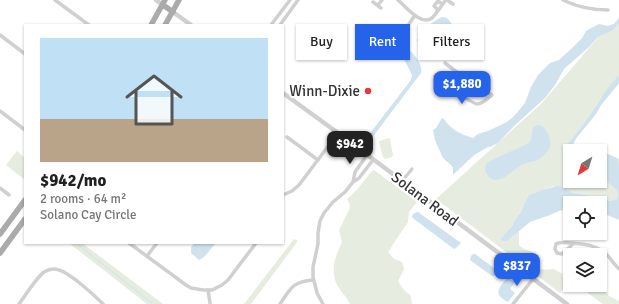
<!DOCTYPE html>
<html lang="en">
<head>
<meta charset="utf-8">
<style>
  :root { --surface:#fff; --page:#f2f2f2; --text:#222; --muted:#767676; --accent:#2563eb }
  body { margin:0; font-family:Signika,sans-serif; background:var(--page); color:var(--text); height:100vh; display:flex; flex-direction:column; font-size:15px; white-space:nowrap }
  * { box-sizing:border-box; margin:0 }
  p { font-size:13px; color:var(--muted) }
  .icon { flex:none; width:22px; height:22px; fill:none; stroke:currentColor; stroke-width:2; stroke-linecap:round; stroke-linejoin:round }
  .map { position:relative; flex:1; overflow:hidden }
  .sheet { position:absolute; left:24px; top:24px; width:260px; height:220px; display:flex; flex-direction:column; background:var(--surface); border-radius:0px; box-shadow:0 1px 3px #0004 }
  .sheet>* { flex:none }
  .guide { position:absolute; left:296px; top:24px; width:263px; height:36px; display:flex; gap:8px }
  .needle { width:26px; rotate:218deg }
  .controls { position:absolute; left:563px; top:144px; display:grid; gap:8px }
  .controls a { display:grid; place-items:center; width:44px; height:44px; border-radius:0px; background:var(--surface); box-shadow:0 1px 3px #0004; font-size:20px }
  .price { position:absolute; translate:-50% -34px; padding:0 9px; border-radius:8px; background:var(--accent); color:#fff; font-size:13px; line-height:26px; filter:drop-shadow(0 1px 2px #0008) }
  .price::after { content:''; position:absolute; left:50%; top:24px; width:12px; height:9px; margin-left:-6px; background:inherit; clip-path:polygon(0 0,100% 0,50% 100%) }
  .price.current { background:#222; color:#fff }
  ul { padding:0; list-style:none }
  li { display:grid; align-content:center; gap:8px; height:212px; padding:0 16px }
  li span { display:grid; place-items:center; height:124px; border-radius:0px; color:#555 }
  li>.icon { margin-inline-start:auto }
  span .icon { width:72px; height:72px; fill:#fffc; stroke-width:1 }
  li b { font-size:17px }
  .chip { padding:0 14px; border-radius:0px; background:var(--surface); box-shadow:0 1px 3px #0004; font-size:14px; line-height:36px }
  .chip.current { background:var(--accent); color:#fff }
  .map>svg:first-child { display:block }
</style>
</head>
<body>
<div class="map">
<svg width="619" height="304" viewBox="0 0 619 304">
  <rect width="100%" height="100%" fill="#fff"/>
  <g fill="#e6ecdf">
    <path d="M619,18V83L601,105L596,114L577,137L571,148L572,151H570V181H600V154L603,152L619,159V202L611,201L593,196L573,193L554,186L529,195L525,202L521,212L516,218L512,226L502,237L507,241L519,231V245L524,249L533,252C535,269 537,271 554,269L566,276L570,277V281H568L560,293L436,199L541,104L608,26L614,24Z"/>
    <path d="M389,138L390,139L393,155L392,157L385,159L383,157L379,142L382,140Z"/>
    <path d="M17,151L25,158V180L6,165Z"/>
    <path d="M374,170L417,202L409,212L408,222L388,252L394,259L402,262L404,269L398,281L403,289L411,296L412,304H350C347,297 341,292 337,285C330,269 335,257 342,242L339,230L349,210L350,205L347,199C353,194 358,189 363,182C367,178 369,173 374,170Z"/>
    <path d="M294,239L298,241L251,304H244Z"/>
    <path d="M69,243H82L163,304H147Z"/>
    <path d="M600,284L605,289L609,296L619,301V304H603L577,285H600Z"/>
  </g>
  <g fill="#cfe2ee">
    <path d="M442,17L447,18L452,24L451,29L439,43L434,51L431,53C424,50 420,47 417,40C423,30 432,21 442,17Z"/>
    <path d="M619,18V23L613,30L598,37L589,47L564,69L555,85L545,98L514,126L498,143L490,147H488L474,155L453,175V168L452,166L443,158L435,140L433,130L436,128L442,118L444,119C451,130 461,134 473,138L478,134L488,131L507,122L515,115L525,103L531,87L538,75L550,63L559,60L571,49L582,38L586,31L599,24L608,26L614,24Z"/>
    <path d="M400,45C409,47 424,63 421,73L371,139L369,138V135L371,132L411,80L412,75L399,49L398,46Z"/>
    <path d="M619,75V83L601,105L596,114L577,137L571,148L572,151H570V154L567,150L568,144L586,121L601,99L604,93Z"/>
    <path d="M537,125C546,124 551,138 550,146C549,149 547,152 545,154C538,162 531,161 523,164C511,170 495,193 485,170L486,164L492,160L529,143C533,138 531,134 533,128Z"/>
    <path d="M603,152L617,158L619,164V220L605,214L600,213V203H570V208L559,211L550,215L530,222L507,241H502L501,239L502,237L512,226L516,218L521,212L525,202L529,195L542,190L557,186L564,188L573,193L593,196L611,201L617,199L618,196V191C614,187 609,184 606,180C602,175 600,159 600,154Z"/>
    <path d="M417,212H418L461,243L456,248L454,249L414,219L412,217L413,214Z"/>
    <path d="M195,243H216L204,257L199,260L191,253V247Z"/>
    <path d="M473,254H475L498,271L494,276H492L470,260L471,256Z"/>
    <path d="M507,278H508L515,282L510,289L515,293L508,302C493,295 498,288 507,278Z"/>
  </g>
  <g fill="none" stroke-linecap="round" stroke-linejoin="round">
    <path stroke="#cfe2ee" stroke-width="1" d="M76,243L153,304"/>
    <g stroke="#d0d0d0" stroke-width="3.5">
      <path d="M55,0L89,25"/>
      <path d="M398,0C406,7 421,26 432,18C437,13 441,6 446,0"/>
      <path d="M447,0L453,4"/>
      <path d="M563,0C577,7 592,10 608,10"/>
      <path d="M373,2L381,8"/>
      <path d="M378,5L382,0"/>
      <path d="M438,10L434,6L438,1L442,4"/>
      <path d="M409,24L415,15"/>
      <path d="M271,25L290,0"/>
      <path d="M280,25L298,0"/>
      <path d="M0,35L25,54"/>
      <path d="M435,76C442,81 472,105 478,104C483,103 488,98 492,95L467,80L445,63"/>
      <path d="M0,111L25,130"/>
      <path d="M287,137L318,160"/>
      <path d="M402,181L412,169"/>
      <path d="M353,182L355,172L367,155"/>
      <path d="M0,188L9,195"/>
      <path d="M283,195L292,191L299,185L338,133"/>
      <path d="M129,243L186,285L191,288L203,290H212L222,285L228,280L256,243"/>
      <path d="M574,243L562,254L557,253L555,249L556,244C560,241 566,243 571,243C585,244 599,245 609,257C612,261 615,265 619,269"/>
      <path d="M147,256L157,243"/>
      <path d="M208,290L210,303"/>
      <path d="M19,304C25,296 37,277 44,272C49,269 54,268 59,270C70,273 94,295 103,304"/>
      <path d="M280,304C291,288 292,282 313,280"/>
      <path d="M323,304L317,293L313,277V267L318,244V233L320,221L324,213L333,202L345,192L353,182L359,178L373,160"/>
      <path d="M513,304L533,279"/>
    </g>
    <g stroke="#d0d0d0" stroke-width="4.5">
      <path d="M156,0L163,5"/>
      <path d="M173,12L191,25"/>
      <path d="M283,93L338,133L567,304"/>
    </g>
    <g stroke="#ababab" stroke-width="5.5">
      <path d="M163,5L173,12"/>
      <path d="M151,25L165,0"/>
      <path d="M165,25L179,0"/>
      <path d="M0,234L25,200"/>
      <path d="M0,253L25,219"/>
    </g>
  </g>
  <circle fill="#e63946" stroke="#fff" stroke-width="1.5" cx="368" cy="91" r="4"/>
  <g text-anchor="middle" stroke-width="4" stroke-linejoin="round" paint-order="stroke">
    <g font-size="15" fill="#333" stroke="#fff" text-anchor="end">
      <text x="360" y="96">Winn-Dixie</text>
    </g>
    <g font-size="15" fill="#333" stroke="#fff">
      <text transform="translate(425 199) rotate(37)" y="5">Solana Road</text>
    </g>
  </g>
</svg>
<div class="controls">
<a><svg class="needle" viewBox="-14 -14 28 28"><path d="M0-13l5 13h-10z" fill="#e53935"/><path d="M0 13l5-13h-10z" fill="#767676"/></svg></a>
<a><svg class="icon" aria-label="locate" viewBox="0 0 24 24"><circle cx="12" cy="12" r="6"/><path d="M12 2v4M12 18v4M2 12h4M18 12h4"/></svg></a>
<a><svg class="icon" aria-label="layers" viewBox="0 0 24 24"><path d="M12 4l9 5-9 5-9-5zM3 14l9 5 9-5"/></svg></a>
</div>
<b class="price" style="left:462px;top:105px">$1,880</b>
<b class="price current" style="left:350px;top:165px">$942</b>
<b class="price" style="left:517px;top:287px">$837</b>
<div class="guide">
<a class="chip">Buy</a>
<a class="chip current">Rent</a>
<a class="chip">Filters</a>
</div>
<section class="sheet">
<ul>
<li><span style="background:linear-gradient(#bfe0f5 65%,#b9a48a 0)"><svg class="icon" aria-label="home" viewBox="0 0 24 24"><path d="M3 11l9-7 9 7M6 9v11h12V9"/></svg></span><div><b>$942/mo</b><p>2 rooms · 64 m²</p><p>Solano Cay Circle</p></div></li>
</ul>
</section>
</div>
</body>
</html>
